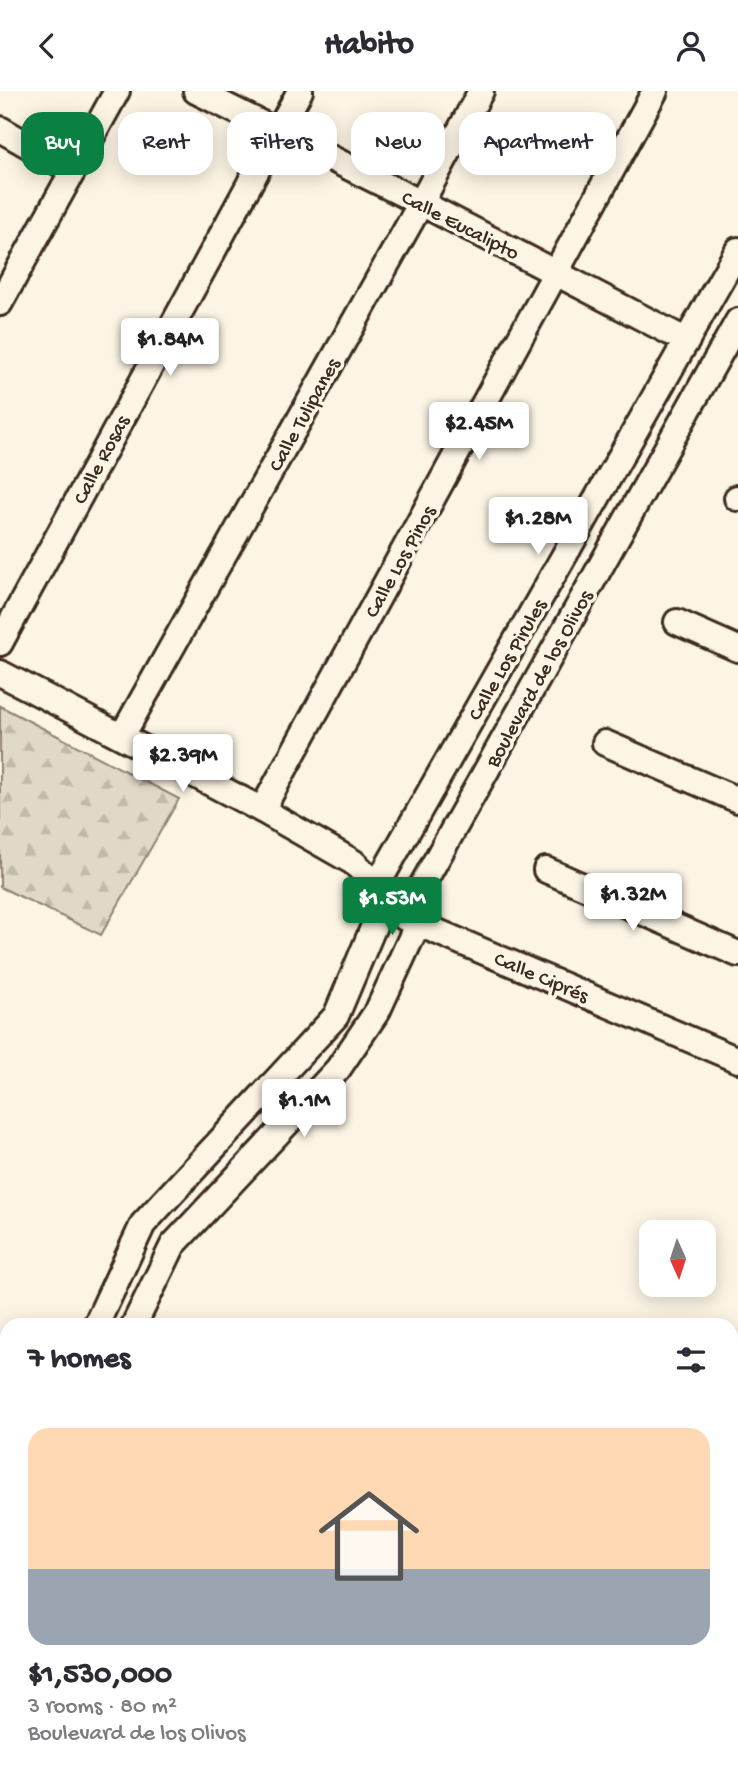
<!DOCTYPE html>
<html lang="en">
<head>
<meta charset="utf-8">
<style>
  :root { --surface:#fff; --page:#f2f2f3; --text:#2b2b33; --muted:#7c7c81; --accent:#0b8043 }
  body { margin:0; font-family:"Gochi Hand",sans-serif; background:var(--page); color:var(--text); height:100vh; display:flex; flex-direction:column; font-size:26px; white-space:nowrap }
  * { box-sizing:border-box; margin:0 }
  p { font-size:23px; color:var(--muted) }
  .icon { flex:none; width:38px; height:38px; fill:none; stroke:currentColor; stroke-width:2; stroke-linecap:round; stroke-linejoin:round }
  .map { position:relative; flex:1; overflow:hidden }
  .details { position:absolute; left:0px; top:1227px; width:738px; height:471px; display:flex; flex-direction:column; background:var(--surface); border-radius:21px 21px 0 0; box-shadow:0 4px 18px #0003 }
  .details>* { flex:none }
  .hud { position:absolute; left:21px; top:21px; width:696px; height:63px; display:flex; gap:14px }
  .needle { width:46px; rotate:177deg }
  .buttons { position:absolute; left:639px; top:1129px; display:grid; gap:14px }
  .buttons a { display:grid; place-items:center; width:77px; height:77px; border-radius:14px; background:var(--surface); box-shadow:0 4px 18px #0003; font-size:35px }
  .price { position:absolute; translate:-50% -60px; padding:0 16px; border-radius:7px; background:#fff; color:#222; font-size:23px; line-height:46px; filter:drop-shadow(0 2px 4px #0008) }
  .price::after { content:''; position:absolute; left:50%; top:42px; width:21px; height:16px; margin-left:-10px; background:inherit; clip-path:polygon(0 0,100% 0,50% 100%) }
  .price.active { background:var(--accent); color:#fff }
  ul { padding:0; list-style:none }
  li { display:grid; align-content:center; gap:14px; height:371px; padding:0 28px }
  li span { display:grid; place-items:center; height:217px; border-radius:21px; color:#555 }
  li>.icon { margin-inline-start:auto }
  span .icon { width:126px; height:126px; fill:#fffc; stroke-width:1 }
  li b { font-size:30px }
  h2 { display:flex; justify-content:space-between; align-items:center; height:84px; padding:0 28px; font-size:30px }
  .pill { padding:0 24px; border-radius:21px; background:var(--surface); box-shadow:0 4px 18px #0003; font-size:24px; line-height:63px }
  .pill.active { background:var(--accent); color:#fff }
  header { display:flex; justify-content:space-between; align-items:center; height:91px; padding:0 28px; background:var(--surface); font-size:32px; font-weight:700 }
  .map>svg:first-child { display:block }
</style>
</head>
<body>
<header><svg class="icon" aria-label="back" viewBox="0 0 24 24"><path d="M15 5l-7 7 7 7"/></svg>Habito<svg class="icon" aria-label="person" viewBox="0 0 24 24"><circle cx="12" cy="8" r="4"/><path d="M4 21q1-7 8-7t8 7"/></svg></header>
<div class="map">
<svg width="738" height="1696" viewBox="0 0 738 1696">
  <defs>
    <pattern id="forest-firs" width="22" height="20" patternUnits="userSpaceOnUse" patternTransform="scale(1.75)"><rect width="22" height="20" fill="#e0d8c8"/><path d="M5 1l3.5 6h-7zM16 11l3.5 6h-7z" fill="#c1baab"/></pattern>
  </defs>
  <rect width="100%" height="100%" fill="#fcf5e5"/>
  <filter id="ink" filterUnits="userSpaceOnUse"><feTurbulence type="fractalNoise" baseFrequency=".0143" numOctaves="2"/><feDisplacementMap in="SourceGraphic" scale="14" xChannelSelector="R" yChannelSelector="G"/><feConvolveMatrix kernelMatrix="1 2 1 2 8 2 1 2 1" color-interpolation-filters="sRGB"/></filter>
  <g filter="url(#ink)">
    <path fill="url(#forest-firs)" stroke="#8e8173" stroke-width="2" d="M0,615L179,708L101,844L0,796Z"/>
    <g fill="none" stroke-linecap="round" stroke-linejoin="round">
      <g stroke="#3b2a1e" stroke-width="30">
        <g id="minor">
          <path d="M196,0L421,112L687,250"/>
          <path d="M0,38L73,80"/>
          <path d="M0,212L117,0"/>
          <path d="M737,407H738"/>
          <path d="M677,531L738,558"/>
          <path d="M0,552L300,0"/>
          <path d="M0,582L262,719L353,771L377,794L380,810"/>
          <path d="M122,645L421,112L481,0"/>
          <path d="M605,652L738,709"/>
          <path d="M262,719L655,0"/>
          <path d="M546,779L738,863"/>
          <path d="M377,794L738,159"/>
          <path d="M405,827L738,969"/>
          <path d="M96,1234L143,1133L336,925L381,818L420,798"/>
          <path d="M134,1234L173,1154L338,978L378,919L418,832L420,798L738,230"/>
          <path d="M732,1313L738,1300"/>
          <path d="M0,1428L7,1420"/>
          <path d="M0,1476L7,1468"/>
          <path d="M0,1558L7,1564"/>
          <path d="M732,1601L738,1589"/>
          <path d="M0,1648L7,1653"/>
          <path d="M0,1679L7,1668"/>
          <path d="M39,1696L42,1690"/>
          <path d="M513,1696L516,1690"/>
          <path d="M679,1696L682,1690"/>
        </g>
      </g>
      <use href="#minor" stroke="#fcf5e5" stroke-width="24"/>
    </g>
  </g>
  <g text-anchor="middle" stroke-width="7" stroke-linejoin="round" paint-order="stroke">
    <g font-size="21" fill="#3b2a1e" stroke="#fcf5e5">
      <text transform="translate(461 133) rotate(27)" y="7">Calle Eucalipto</text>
      <text transform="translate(303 323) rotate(-61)" y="7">Calle Tulipanes</text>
      <text transform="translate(100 368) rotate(-62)" y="7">Calle Rosas</text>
      <text transform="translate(399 470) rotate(-61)" y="7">Calle Los Pinos</text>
      <text transform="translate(506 568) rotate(-60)" y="7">Calle Los Pirules</text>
      <text transform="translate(538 587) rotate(-61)" y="7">Boulevard de los Olivos</text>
      <text transform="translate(542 885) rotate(23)" y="7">Calle Ciprés</text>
    </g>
  </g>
</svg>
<div class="buttons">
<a><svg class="needle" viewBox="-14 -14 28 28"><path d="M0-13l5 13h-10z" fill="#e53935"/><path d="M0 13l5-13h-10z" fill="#7c7c81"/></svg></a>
</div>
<b class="price" style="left:170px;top:287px">$1.84M</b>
<b class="price" style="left:479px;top:371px">$2.45M</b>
<b class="price" style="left:538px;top:466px">$1.28M</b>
<b class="price" style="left:183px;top:703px">$2.39M</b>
<b class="price" style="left:633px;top:842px">$1.32M</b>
<b class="price active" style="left:392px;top:846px">$1.53M</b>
<b class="price" style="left:304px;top:1048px">$1.1M</b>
<div class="hud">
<a class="pill active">Buy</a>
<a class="pill">Rent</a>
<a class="pill">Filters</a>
<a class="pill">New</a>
<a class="pill">Apartment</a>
</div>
<section class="details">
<h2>7 homes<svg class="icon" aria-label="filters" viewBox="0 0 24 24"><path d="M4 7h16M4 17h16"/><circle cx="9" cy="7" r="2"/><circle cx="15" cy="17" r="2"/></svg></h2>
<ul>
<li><span style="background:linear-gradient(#ffd9b3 65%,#9aa5b1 0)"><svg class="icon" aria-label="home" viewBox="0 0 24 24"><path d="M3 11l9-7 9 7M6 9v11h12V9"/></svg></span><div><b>$1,530,000</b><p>3 rooms · 80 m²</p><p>Boulevard de los Olivos</p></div></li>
</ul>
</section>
</div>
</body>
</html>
